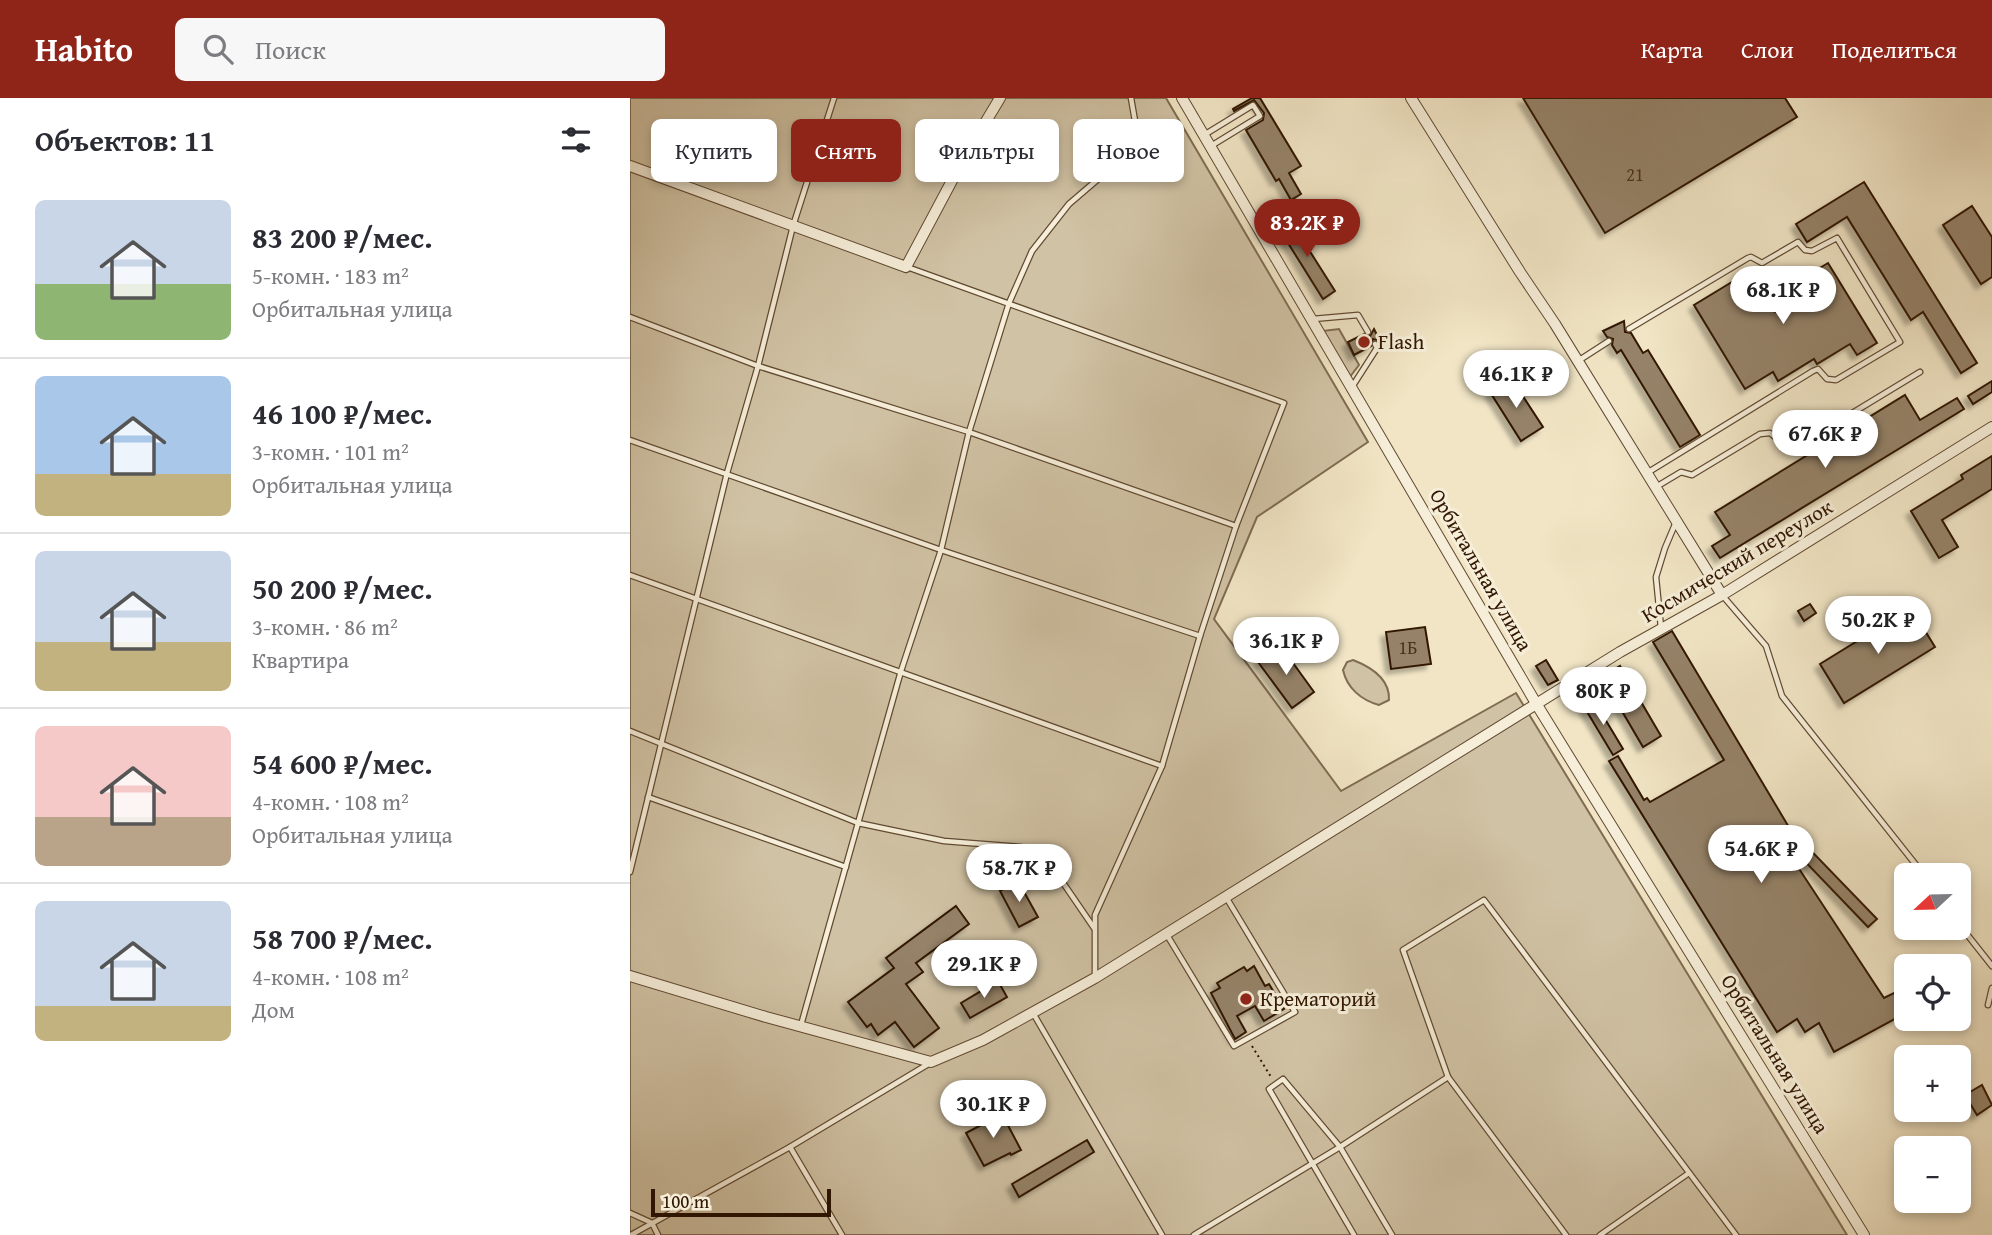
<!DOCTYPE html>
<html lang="ru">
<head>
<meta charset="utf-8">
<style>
  :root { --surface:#fff; --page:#f7f7f7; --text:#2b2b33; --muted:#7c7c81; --line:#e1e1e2; --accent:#8f2418 }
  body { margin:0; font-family:"Gentium Book Plus",serif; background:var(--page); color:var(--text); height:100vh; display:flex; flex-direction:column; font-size:26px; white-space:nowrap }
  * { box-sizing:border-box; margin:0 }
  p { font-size:23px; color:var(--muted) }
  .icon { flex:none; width:38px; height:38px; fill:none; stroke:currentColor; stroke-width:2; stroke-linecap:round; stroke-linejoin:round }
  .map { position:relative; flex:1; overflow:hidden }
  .drawer { display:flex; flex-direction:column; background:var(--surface); width:630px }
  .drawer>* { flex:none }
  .guide { position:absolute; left:21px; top:21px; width:665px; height:63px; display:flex; gap:14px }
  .needle { width:46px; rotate:248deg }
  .tools { position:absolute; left:1264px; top:765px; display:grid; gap:14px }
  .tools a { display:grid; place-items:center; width:77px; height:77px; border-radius:10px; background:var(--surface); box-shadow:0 4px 10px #0003; font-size:35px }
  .scale { position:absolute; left:21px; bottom:18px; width:180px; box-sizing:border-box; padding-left:7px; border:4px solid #311701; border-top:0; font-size:19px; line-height:24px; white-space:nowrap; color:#311701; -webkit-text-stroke:5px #f6eed9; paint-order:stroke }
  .price { position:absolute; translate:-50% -60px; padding:0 16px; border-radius:24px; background:#fff; color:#222; font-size:23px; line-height:46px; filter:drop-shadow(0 2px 4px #0008) }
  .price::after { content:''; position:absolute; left:50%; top:42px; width:21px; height:16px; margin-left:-10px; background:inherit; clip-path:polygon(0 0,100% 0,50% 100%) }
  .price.current { background:var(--accent); color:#fff }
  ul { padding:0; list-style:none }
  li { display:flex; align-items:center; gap:21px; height:175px; padding:0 35px }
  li+li { border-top:2px solid var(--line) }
  li span { display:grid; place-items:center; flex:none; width:196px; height:140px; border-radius:10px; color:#555 }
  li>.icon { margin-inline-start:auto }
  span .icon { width:84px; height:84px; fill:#fffc; stroke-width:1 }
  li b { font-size:30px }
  h2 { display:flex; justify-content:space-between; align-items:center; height:84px; padding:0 35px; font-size:30px }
  .pill { padding:0 24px; border-radius:10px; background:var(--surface); box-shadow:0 4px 10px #0003; font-size:24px; line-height:63px }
  .pill.current { background:var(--accent); color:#fff }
  header { display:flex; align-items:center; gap:42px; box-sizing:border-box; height:98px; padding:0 35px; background:var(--accent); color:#fff }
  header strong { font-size:33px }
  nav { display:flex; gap:38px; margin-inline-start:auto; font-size:24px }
  .search { width:490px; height:63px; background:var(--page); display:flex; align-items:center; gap:18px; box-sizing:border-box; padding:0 24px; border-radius:10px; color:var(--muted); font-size:26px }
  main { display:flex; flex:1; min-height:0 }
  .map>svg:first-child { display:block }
</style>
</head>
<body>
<header>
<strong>Habito</strong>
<div class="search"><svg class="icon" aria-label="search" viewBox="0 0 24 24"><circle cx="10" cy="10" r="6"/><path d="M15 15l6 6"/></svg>Поиск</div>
<nav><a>Карта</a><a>Слои</a><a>Поделиться</a></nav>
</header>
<main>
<section class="drawer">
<h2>Объектов: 11<svg class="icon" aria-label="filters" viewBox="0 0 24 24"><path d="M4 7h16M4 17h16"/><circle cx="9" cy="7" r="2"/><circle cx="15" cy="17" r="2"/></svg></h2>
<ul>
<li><span style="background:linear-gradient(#c9d6e8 60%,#8fb573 0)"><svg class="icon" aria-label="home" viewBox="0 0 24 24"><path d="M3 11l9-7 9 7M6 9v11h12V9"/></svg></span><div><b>83 200 ₽/мес.</b><p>5-комн. · 183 m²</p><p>Орбитальная улица</p></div></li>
<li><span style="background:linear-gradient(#a9c7e8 70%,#c2b280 0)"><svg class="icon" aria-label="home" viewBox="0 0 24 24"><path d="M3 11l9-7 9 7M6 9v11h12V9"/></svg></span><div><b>46 100 ₽/мес.</b><p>3-комн. · 101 m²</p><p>Орбитальная улица</p></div></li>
<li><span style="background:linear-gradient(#c9d6e8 65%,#c2b280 0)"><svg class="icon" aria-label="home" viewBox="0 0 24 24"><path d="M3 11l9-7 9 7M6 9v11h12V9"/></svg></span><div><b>50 200 ₽/мес.</b><p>3-комн. · 86 m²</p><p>Квартира</p></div></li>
<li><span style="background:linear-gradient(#f6c9c9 65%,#b9a48a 0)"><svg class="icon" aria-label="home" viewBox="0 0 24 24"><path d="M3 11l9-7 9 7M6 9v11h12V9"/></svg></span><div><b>54 600 ₽/мес.</b><p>4-комн. · 108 m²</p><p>Орбитальная улица</p></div></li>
<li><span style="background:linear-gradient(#c9d6e8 75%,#c2b280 0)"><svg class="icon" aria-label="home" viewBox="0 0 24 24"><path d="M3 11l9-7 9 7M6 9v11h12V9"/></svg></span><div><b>58 700 ₽/мес.</b><p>4-комн. · 108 m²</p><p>Дом</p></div></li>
</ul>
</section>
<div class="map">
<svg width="1362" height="1137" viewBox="0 0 1362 1137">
  <defs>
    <filter id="shadow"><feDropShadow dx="-5" dy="5" stdDeviation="2" flood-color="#0004"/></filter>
  </defs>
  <rect width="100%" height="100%" fill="#f1e5c5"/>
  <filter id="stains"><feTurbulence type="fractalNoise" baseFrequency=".00286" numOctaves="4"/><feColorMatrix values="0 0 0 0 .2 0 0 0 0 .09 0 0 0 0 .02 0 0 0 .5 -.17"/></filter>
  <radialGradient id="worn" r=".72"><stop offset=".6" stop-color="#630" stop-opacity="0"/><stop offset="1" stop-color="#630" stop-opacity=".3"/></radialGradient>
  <g fill="#d0c2a4" stroke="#806c52" stroke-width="2">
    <path d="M0,0H536L738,344L627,419L584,521L711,693L886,595L1217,1137H0Z"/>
    <path d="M709,231L729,267L719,280L692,233Z"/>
    <path d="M723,562C741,569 760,581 759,602L749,607C731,602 717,590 713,572L717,564Z"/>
  </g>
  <g fill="#958267" stroke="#311701" stroke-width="2" filter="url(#shadow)">
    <path d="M622,0H630L671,68L659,75L671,96L661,102L649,81L646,83L616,32L633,22L634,15L624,2L604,13L603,11Z"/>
    <path d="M893,0H1155L1167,19L975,135Z"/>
    <path d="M1234,84L1347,265L1331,275L1293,214L1281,222L1217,119L1177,144L1166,126Z"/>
    <path d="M1342,108L1362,139V179L1351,186L1313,127Z"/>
    <path d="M660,122L705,193L693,201L648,129Z"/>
    <path d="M1198,165L1247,245L1227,257L1220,246L1187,266L1184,261L1148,283L1143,274L1115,291L1064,207L1120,173L1145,214L1178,194L1170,182Z"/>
    <path d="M994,223L995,234L1001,235L1013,255L1018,252L1070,337L1050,349L991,252L987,255L982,247L983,241L977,239L973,233Z"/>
    <path d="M744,231L750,243L743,241L741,248L724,257L718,244L734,236L740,238Z"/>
    <path d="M881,280L913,329L891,343L860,294Z"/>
    <path d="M1362,283V294L1343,306L1338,298Z"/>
    <path d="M1275,297L1290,322L1327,300L1334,311L1090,460L1082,448L1100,437L1085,414Z"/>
    <path d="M1362,358V391L1312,422L1328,449L1309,460L1281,413L1333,381L1331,377Z"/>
    <path d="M1180,506L1186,515L1174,523L1168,513Z"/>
    <path d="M1281,510L1305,549L1214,605L1190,566Z"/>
    <path d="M795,529L801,566L761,571L756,534Z"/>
    <path d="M1042,533L1160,731L1247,821L1238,829L1165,753L1160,757L1254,900L1266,894L1276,911V915L1204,954L1189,925L1175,934L1167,921L1147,934L979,663L988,658L1014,702L1017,700L1020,704L1094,662L1023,544Z"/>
    <path d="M650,547L684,594L662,610L628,564Z"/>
    <path d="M916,562L928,582L918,587L906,568Z"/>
    <path d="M990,568L1031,638L1013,649L972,579Z"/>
    <path d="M963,601L993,651L983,657L953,607Z"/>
    <path d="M388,783L408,819L389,829L370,793Z"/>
    <path d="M326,808L339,826L286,865L293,874L276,886L309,930L284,949L265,924L248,937L241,926L237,929L218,904L264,870L256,860Z"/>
    <path d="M624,868L635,888L639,886L654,911L634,923L625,908L607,918L616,934L605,941L581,895L590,890L587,885L614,869L617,873Z"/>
    <path d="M368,883L377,899L340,920L331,905Z"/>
    <path d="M1352,987L1362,1007L1347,1017L1335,997Z"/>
    <path d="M372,1016L391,1052L381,1057L380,1055L354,1068L336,1035Z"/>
    <path d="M457,1042L464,1054L389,1099L382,1086Z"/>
  </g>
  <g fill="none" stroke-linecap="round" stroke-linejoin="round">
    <g stroke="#614a32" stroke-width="7">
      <g id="service">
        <path d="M574,37L623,7L630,18L581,48"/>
        <path d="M277,169L654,305L606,428L570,538L532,668L465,817V879"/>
        <path d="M0,219L128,268L339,334L606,428"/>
        <path d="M683,221L728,217L738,234"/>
        <path d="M999,231L1118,160L1121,159L1132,165L1168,144L1175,152L1182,153L1207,140L1270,244L1206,282L1197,281L1188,271L1183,273L1017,375"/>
        <path d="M948,263L979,243"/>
        <path d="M722,289L747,250L745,246"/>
        <path d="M0,342L311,452L570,538"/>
        <path d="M1026,389L1051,374L1062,377L1130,336L1140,335L1158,349L1168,348L1290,274"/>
        <path d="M0,477L532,668"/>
        <path d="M1092,497L1136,548L1152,598L1294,777"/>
        <path d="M1031,530L1026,479L1035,450L1046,424"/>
        <path d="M0,633L228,725L314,743L390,749L412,754L464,830"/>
        <path d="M18,699L216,769"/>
        <path d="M0,774L97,375L128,268L163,128L204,0"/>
        <path d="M1328,825L1362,868"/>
        <path d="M537,837L604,948L665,914L596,799"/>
        <path d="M1358,907L1362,890"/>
        <path d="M403,915L532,1137"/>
        <path d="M171,927L271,573L311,452L339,334L379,205L402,153L439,106L509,46L501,0"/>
        <path d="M160,1049L212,1137"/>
        <path d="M0,1115L22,1125L28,1137"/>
        <path d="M1,1137L160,1049L300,965"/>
        <path d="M564,1137L710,1049L818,979"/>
        <path d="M724,1137L639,991L653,981L710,1049L762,1137"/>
        <path d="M936,1137L818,979L773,852L854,802L1106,1137"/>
        <path d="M970,1137L1059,1075"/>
      </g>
    </g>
    <g stroke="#614a32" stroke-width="12">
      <g id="minor">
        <path d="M552,0L907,607L1234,1137"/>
        <path d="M781,0L890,174L925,226L1092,497"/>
        <path d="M0,68L276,169L334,60L370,0"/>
        <path d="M0,878L136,919L301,964L353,942L465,880L990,554L1092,497L1362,329"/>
      </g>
    </g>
    <path stroke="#311701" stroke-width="2" stroke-dasharray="2 3.5" stroke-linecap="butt" d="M622,948L641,979"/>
    <use href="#service" stroke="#f6eed9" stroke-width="4.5"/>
    <use href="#minor" stroke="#f6eed9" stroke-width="10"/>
  </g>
  <g fill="#8f2418" stroke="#f6eed9" stroke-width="2.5">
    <circle cx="734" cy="244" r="7"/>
    <circle cx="616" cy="901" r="7"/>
  </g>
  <g text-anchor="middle" stroke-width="6" stroke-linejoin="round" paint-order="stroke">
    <g font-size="18" fill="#4a321a">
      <text x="1005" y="83">21</text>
      <text x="778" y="556">1Б</text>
    </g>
    <g font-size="21" fill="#311701" stroke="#f6eed9" text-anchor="start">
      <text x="748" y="251">Flash</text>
      <text x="630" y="908">Крематорий</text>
    </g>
    <g font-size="21" fill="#311701" stroke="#f6eed9">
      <text transform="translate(1107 463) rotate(-31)" y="7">Космический переулок</text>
      <text transform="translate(851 472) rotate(60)" y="7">Орбитальная улица</text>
      <text transform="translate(1145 956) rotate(58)" y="7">Орбитальная улица</text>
    </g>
  </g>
  <rect width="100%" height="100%" filter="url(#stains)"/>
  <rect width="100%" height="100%" fill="url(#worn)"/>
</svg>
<div class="tools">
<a><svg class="needle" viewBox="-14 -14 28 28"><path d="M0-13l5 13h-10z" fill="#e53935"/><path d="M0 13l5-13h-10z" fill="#7c7c81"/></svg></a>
<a><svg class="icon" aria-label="locate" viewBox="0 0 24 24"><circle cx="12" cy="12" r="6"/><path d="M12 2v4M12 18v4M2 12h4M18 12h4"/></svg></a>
<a>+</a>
<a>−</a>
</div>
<div class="scale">100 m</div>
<b class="price current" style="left:677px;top:161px">83.2K ₽</b>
<b class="price" style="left:1153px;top:228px">68.1K ₽</b>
<b class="price" style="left:886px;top:312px">46.1K ₽</b>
<b class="price" style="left:1195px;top:372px">67.6K ₽</b>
<b class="price" style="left:1248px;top:558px">50.2K ₽</b>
<b class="price" style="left:656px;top:579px">36.1K ₽</b>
<b class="price" style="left:973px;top:629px">80K ₽</b>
<b class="price" style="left:1131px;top:787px">54.6K ₽</b>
<b class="price" style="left:389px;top:806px">58.7K ₽</b>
<b class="price" style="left:354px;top:902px">29.1K ₽</b>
<b class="price" style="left:363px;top:1042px">30.1K ₽</b>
<div class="guide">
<a class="pill">Купить</a>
<a class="pill current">Снять</a>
<a class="pill">Фильтры</a>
<a class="pill">Новое</a>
</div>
</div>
</main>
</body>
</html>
